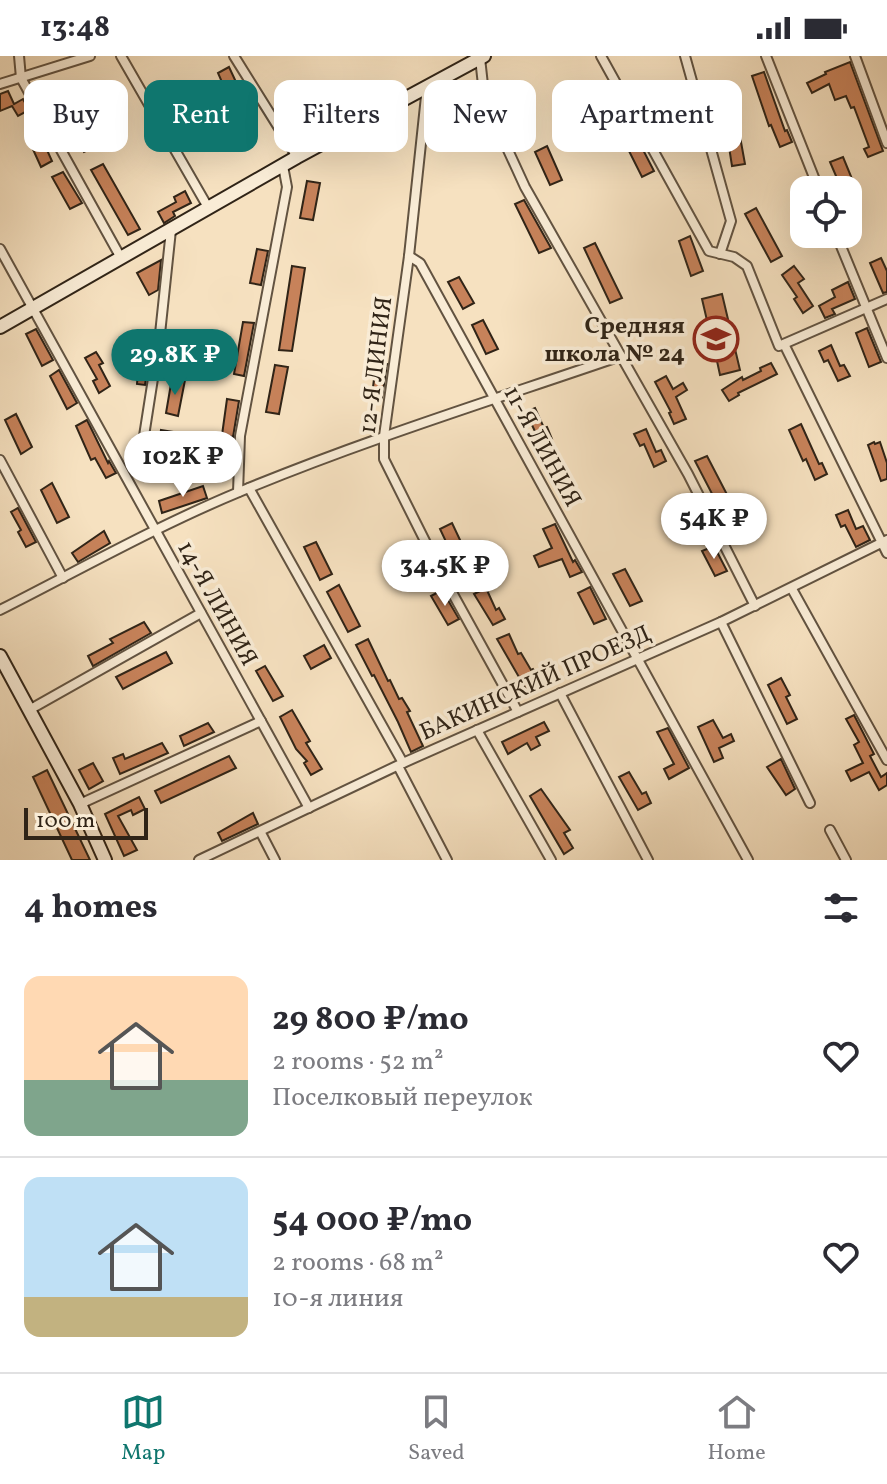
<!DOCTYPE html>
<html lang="en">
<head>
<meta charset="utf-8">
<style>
  :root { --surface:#fff; --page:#f2f2f3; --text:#2b2b33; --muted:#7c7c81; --line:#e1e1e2; --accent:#0f766e }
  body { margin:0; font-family:Vollkorn,serif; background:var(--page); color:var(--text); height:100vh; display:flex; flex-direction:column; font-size:30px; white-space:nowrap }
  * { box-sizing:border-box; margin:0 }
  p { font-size:26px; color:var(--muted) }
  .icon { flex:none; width:44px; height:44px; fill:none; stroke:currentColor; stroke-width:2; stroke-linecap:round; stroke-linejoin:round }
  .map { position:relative; height:804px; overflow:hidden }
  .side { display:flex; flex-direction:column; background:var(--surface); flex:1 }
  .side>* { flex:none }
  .guide { position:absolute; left:24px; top:24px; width:840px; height:72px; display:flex; gap:16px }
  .controls { position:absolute; left:790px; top:120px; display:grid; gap:16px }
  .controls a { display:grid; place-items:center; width:72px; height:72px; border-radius:16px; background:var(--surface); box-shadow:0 8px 32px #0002; font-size:40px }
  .scale { position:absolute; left:24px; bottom:20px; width:124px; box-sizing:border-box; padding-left:8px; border:4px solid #302417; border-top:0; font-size:22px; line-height:28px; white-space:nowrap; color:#302417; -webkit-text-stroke:6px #f9ecd6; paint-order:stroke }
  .price { position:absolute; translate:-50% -68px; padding:0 18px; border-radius:28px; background:#fff; color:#222; font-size:26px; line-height:52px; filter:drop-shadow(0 2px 4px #0008) }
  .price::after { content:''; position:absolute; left:50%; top:48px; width:24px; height:18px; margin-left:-12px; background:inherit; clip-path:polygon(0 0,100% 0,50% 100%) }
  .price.on { background:var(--accent); color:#fff }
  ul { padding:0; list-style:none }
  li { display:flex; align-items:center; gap:24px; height:200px; padding:0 24px }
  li+li { border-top:2px solid var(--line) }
  li span { display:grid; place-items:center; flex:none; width:224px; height:160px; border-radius:16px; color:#555 }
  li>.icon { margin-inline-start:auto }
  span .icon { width:96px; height:96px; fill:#fffc; stroke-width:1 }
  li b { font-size:34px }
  h2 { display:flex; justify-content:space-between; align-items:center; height:96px; padding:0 24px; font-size:34px }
  .chip { padding:0 28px; border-radius:16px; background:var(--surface); box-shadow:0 8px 32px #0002; font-size:28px; line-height:72px }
  .chip.on { background:var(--accent); color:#fff }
  .status { display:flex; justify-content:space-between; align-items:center; height:56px; padding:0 40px; background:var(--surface); direction:ltr }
  .status svg { height:22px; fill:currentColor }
  .tab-bar { display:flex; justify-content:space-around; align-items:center; height:112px; border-top:2px solid var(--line); background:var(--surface); font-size:22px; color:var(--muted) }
  .tab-bar a { display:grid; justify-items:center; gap:4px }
  .tab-bar .on { color:var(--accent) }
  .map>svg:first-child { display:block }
</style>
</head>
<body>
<div class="status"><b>13:48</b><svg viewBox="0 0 49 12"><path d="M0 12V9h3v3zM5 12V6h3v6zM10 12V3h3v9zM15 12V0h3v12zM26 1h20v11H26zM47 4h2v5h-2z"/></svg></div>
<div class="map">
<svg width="887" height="804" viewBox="0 0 887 804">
  <rect width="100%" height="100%" fill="#f6e1c0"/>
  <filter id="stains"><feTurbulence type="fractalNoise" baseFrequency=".0025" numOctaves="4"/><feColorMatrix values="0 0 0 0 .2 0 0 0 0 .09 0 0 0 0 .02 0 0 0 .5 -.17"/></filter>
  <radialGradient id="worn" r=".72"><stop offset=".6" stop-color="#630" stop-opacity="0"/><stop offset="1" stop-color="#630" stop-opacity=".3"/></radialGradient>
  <g fill="#c7825a" stroke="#302417" stroke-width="2">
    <path d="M850,6L883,95L868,101L864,93L869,91L854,51L851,52L846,40L835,44L829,28L812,37L807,27L826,18L825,16Z"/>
    <path d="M229,11L243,41L231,47L218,17Z"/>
    <path d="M764,16L785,75L787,74L792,86L780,91L771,69L769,70L752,20Z"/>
    <path d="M378,27L384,39L353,57L347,45Z"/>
    <path d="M8,35L14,48L23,43L29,54L18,60L12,50L0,55V38Z"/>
    <path d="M76,62L86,81L90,79L96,90L84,96L74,77L71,79L65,67Z"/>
    <path d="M37,72L52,105L41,111L26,78Z"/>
    <path d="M739,75L745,108L732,110L727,78Z"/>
    <path d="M639,86L654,115L642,121L627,91Z"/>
    <path d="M547,90L562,124L550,129L535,96Z"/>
    <path d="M843,101L857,135L848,139V134H842L830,106Z"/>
    <path d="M103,108L140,173L128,179L91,114Z"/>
    <path d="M63,116L82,147L70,153L52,121Z"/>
    <path d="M307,125L320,127L313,164L300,162Z"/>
    <path d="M185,135L191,147L173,156L175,160L164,167L158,156L176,146L174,141Z"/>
    <path d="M524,144L551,192L539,197L515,148Z"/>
    <path d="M756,152L782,200L771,206L745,158Z"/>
    <path d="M690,180L703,215L691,220L679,185Z"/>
    <path d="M595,187L622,242L610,247L584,192Z"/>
    <path d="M257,193L268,195L261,229L250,227Z"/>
    <path d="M881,202L887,215V236L883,237L870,207Z"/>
    <path d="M161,204L158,234L149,239L137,217Z"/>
    <path d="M292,210L305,212L292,295L279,294Z"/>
    <path d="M794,210L804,223L798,227L813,250L803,257L794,243L797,241L782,219Z"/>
    <path d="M459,221L474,247L463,253L448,226Z"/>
    <path d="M848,226L855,243L832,253L835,258L825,262L819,250L835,241L832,234Z"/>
    <path d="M722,238L740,314L720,319L714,291L702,294L697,275L709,273L702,243Z"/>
    <path d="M483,264L498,293L486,298L472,269Z"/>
    <path d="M243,266L254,267L244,320L234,318Z"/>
    <path d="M867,272L881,306L869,311L856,277Z"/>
    <path d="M36,273L53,304L42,310L26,278Z"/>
    <path d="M179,275L192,277L188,298L211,302L209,314L172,308Z"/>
    <path d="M831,289L840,310L844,309L850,320L838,325L828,304L824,306L819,295Z"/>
    <path d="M140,293L150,295L145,329L137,328Z"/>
    <path d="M96,296L103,307L99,309L110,330L99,337L93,325L97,323L85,302Z"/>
    <path d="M376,306L387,308L382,342L372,340Z"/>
    <path d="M771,307L777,318L738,337L739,339L729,345L722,334L742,321L743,324L761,315L760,312Z"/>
    <path d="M275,309L288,311L279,358L266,356Z"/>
    <path d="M59,314L77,347L67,353L50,320Z"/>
    <path d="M666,320L673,333L683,327L687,334L676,341L686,363L674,368L669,357L671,356L655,326Z"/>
    <path d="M172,322L185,324L178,360L166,357Z"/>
    <path d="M227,343L239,345L233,381L222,379Z"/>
    <path d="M535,352L544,372L547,371L552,383L541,388L531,367L528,369L523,357Z"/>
    <path d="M16,358L32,391L21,398L5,364Z"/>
    <path d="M87,364L108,407L109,405L116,417L106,422L95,402L91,404L76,370Z"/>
    <path d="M801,368L819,408L822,407L827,418L815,424L806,403L803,405L789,374Z"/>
    <path d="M646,373L656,396L661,394L666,405L654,411L644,388L640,390L634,378Z"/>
    <path d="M161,374L174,376L168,408L155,406Z"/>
    <path d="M874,386L875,388L880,386L887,407V423L881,425L868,389Z"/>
    <path d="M707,400L734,452L722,457L695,405Z"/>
    <path d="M52,427L69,461L57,467L41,434Z"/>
    <path d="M203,430L207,442L162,457L159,445Z"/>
    <path d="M18,452L36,486L26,491L18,476L21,474L11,456Z"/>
    <path d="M848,454L856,473L863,470L870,484L856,491L845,469L841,471L836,459Z"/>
    <path d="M452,467L477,520L465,526L440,473Z"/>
    <path d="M555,468L573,506L575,504L582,516L570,521L562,503L539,511L534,500L552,492L543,473Z"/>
    <path d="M104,475L110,487L78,506L72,497Z"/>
    <path d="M316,486L332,518L320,524L304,491Z"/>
    <path d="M415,487L430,520L418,525L403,492Z"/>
    <path d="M714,490L727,515L715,520L702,495Z"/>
    <path d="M625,513L642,545L630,550L613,518Z"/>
    <path d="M339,529L360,570L348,576L327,536Z"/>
    <path d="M590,531L606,563L594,568L578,537Z"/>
    <path d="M486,532L496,554L499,552L505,563L493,569L474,538Z"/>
    <path d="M442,534L459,563L448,569L431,540Z"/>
    <path d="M144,566L151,577L93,610L88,600L113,587L110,583Z"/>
    <path d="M509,578L518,598L521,597L531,614L533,613L542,627L527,635L497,583Z"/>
    <path d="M368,583L388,625L390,624L399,643L402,642L410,655L407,656L423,690L411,696L398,666L374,619L372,620L356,589Z"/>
    <path d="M324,589L331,602L311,613L304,600Z"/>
    <path d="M166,596L172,607L123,633L116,621Z"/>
    <path d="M265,610L283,640L273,645L256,615Z"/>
    <path d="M781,622L790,639L786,641L797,663L787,668L768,629Z"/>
    <path d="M292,654L310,685L306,687L322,713L311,719L304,707L307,705L296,693L280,661Z"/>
    <path d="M854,659L874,698L870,700L881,721L887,717V729L879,734L869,716L851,725L846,715L863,707L854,689L859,686L846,663Z"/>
    <path d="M713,664L723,682L731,678L734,685L719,692L723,702L714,706L698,671Z"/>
    <path d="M544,666L549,675L536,681L540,689L531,694L527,687L508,698L502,686Z"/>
    <path d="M208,667L214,676L184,690L180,680Z"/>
    <path d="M668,672L689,712L669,723L664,713L674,708L657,676Z"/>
    <path d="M162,687L168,697L120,718L113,702L123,698L125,703Z"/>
    <path d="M229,700L236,712L161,747L155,735Z"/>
    <path d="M781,703L795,733L786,739L767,711Z"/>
    <path d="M93,707L103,725L89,733L79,714Z"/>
    <path d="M47,714L90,804H72L33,721Z"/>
    <path d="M629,716L642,738L646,736L651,747L638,754L619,721Z"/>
    <path d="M541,733L570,774L564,777L573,792L564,798L530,740Z"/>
    <path d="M139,741L145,753L133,759L131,754L118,760L137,794L124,800L105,758Z"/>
    <path d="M253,757L258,768L222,785L218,777Z"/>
  </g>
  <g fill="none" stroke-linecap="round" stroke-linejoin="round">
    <g stroke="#625341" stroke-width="12">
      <g id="street">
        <path d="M19,0L21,22L121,202"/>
        <path d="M121,0L209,153"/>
        <path d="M234,0L297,101"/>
        <path d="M601,0L709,195L734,201L747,210L779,290L887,243"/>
        <path d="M685,0L731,165L720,198"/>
        <path d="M766,0L819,134"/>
        <path d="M855,0L887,87"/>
        <path d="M480,2L483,29L491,57L525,131L688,418L755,550"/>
        <path d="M0,28L90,0"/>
        <path d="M427,31L409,200L384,380V403L438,511L518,656"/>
        <path d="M836,178L887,302"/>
        <path d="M0,193L309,752"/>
        <path d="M409,200L420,207L748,804"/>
        <path d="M784,288L887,497"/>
        <path d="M141,399L160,278L171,174"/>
        <path d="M0,404L63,522"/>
        <path d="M249,432L403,707"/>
        <path d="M238,436L240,380L287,131L283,110"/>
        <path d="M792,533L887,704"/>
        <path d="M0,554C79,514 157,470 239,436C364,384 493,344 621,300"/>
        <path d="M721,566L810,747"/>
        <path d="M560,637L648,804"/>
        <path d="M29,654L201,557"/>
        <path d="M477,674L551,804"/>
        <path d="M398,710L447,804"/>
        <path d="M80,748L261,665"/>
        <path d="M830,774L846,804"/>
        <path d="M261,777L275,804"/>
        <path d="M199,804L403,707L721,566L887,484"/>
      </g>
    </g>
    <g stroke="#302417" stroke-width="16">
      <g id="secondary">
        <path d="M0,271L297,101L484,0"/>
        <path d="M0,600L80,748L105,804"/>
      </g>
    </g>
    <use href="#street" stroke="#f9ecd6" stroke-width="8"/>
    <use href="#secondary" stroke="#f9ecd6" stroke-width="12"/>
  </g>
  <defs>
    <g id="school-ring" transform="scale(2.3)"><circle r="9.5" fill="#f9ecd6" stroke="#8f2418" stroke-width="1.5"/><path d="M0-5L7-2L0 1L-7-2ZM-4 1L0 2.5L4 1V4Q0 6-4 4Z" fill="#8f2418"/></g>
  </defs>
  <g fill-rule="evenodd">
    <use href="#school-ring" x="716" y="283"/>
  </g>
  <g text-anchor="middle" stroke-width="7" stroke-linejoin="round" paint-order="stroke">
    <g font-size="24" font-weight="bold" fill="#302417" stroke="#f9ecd6" text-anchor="end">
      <text x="685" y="277">Средняя<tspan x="685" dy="28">школа № 24</tspan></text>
    </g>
    <g font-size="24" fill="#302417" stroke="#f9ecd6">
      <text transform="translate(375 309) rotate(-83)" y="8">12-Я ЛИНИЯ</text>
      <text transform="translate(543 390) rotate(61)" y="8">11-Я ЛИНИЯ</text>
      <text transform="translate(218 547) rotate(61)" y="8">14-Я ЛИНИЯ</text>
      <text transform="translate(535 626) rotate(-24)" y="8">БАКИНСКИЙ ПРОЕЗД</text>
    </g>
  </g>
  <rect width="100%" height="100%" filter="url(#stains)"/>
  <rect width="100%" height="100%" fill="url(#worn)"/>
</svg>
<div class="controls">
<a><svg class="icon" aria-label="locate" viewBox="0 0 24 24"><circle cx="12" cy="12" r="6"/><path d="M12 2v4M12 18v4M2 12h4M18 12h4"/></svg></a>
</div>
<div class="scale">100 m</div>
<b class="price on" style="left:175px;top:341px">29.8K ₽</b>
<b class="price" style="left:183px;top:443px">102K ₽</b>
<b class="price" style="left:714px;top:505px">54K ₽</b>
<b class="price" style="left:445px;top:552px">34.5K ₽</b>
<div class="guide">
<a class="chip">Buy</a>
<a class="chip on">Rent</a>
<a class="chip">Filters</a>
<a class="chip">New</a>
<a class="chip">Apartment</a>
</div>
</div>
<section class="side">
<h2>4 homes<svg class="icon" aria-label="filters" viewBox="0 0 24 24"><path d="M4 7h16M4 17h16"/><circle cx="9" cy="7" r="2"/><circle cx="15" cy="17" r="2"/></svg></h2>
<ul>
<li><span style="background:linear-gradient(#ffd9b3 65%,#7fa58c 0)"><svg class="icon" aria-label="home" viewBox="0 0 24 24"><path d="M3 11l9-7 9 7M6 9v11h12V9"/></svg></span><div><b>29 800 ₽/mo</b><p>2 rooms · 52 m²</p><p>Поселковый переулок</p></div><svg class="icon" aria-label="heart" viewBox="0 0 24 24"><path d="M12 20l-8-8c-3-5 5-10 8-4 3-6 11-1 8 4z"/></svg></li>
<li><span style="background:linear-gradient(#bfe0f5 75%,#c2b280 0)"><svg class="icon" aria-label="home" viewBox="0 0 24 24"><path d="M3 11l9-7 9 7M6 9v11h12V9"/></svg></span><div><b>54 000 ₽/mo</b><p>2 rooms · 68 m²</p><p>10-я линия</p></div><svg class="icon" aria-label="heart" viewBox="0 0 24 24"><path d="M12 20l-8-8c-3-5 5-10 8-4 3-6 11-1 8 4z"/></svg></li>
</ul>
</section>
<nav class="tab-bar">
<a class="on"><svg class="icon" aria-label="map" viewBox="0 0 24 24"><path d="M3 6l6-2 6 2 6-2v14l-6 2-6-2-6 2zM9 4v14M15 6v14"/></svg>Map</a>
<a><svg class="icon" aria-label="saved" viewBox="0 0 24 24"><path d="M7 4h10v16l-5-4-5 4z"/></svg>Saved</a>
<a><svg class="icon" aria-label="home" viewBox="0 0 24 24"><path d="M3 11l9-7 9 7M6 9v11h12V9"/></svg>Home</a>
</nav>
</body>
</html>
